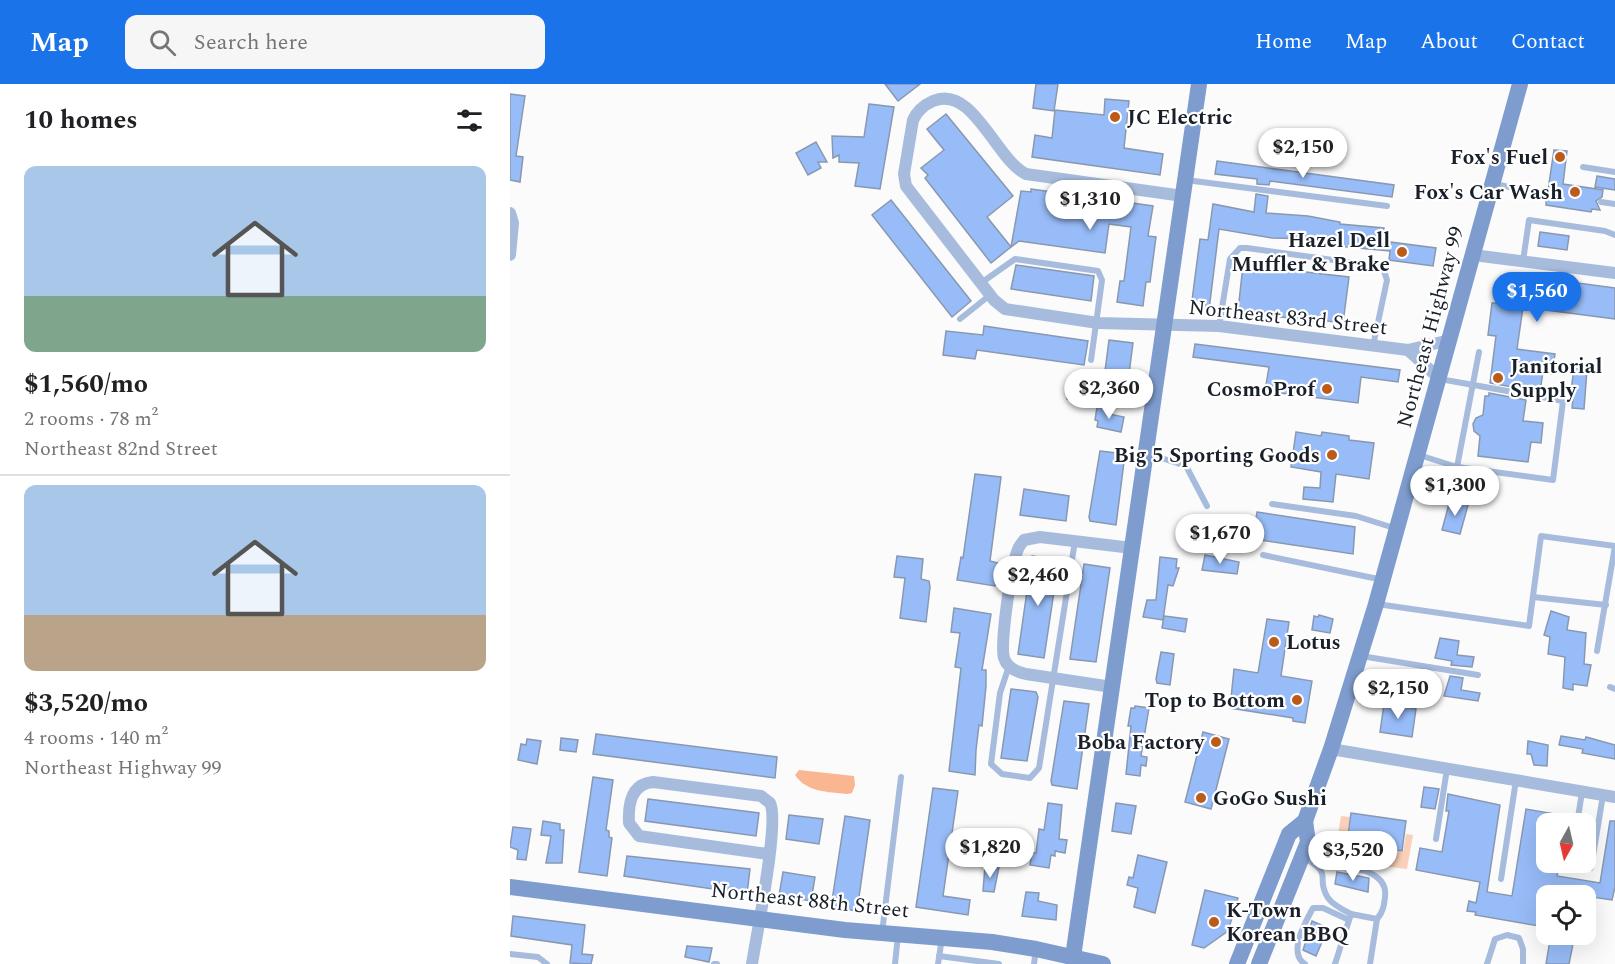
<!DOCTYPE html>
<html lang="en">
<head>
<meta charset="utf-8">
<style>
  :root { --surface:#fff; --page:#f6f6f6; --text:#202124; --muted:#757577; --line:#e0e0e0; --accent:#1a73e8 }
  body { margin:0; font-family:Spectral,serif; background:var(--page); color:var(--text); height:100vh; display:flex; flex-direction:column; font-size:22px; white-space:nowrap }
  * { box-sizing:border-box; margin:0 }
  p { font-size:20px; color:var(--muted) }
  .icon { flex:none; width:33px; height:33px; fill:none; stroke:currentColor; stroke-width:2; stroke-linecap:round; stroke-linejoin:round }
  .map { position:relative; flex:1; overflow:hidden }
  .sheet { display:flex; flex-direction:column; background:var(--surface); width:510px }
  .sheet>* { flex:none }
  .needle { width:39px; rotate:188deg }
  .buttons { position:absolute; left:1026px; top:729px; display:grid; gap:12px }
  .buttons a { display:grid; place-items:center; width:60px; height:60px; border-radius:12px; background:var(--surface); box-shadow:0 6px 24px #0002; font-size:30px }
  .price { position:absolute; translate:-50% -51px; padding:0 14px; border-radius:21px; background:#fff; color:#222; font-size:20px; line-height:39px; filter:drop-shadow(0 2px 3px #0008) }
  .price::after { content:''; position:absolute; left:50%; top:36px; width:18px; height:14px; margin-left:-9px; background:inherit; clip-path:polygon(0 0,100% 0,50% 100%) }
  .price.current { background:var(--accent); color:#fff }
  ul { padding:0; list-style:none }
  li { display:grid; align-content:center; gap:12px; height:318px; padding:0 24px }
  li+li { border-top:2px solid var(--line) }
  li span { display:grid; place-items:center; height:186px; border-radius:12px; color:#555 }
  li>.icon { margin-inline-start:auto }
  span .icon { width:108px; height:108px; fill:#fffc; stroke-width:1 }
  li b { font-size:26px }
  h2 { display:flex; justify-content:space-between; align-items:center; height:72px; padding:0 24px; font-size:26px }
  header { display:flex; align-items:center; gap:36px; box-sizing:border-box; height:84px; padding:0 30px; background:var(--accent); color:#fff }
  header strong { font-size:28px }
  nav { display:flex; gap:33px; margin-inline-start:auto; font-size:21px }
  .search { width:420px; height:54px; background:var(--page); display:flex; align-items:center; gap:15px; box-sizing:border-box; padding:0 21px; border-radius:12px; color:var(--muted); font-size:22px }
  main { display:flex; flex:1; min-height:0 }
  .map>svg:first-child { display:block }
</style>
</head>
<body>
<header>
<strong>Map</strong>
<div class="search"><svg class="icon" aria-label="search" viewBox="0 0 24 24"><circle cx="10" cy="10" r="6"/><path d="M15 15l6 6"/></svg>Search here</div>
<nav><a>Home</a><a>Map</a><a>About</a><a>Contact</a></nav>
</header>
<main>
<section class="sheet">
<h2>10 homes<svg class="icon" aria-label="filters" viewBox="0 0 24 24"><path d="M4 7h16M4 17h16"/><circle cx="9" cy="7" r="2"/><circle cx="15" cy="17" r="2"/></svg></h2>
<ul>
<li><span style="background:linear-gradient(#a9c7e8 70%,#7fa58c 0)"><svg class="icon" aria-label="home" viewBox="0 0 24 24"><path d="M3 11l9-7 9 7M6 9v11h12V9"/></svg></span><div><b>$1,560/mo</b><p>2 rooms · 78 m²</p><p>Northeast 82nd Street</p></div></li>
<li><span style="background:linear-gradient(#a9c7e8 70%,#b9a48a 0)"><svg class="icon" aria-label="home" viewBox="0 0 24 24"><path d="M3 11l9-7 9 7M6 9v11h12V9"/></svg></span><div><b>$3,520/mo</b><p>4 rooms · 140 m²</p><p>Northeast Highway 99</p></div></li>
</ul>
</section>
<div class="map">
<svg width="1105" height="880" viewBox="0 0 1105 880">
  <rect width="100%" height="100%" fill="#fbfbfb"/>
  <path fill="#fbd0ba" d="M831,732L840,733L836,760L893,768L896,750L903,751L897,785L824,776Z"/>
  <path fill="#fab691" d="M289,686L344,692L345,701L342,709L338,710C318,708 296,708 285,691Z"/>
  <g fill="#98bcf8" stroke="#8898b1" stroke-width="1.5">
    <path d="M375,0H410L388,17Z"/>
    <path d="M526,0H548L544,27L523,24Z"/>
    <path d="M0,10L15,12L6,72L13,73L10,98L0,96Z"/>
    <path d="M595,15L619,17L614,64L653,70L650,91L522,73L525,51L542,54L545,26L594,31Z"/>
    <path d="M359,20L384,23L370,105L345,102L349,79L329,78V71L323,74L322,52L354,53Z"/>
    <path d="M436,30L503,112L477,133L501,163L481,179L415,94L418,91L411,84L434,66L417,45Z"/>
    <path d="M306,58L317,78H308L311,84L298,91L286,69Z"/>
    <path d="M1044,66L1057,67L1053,100L1093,106L1092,113L1086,117L1090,126L1082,125L1081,128L1036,121V116L1042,111L1038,106Z"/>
    <path d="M707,77L884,101L882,113L760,97L759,101L747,100V95L705,90Z"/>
    <path d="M1087,92L1105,95V106L1085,103Z"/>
    <path d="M521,105L643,122L638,152L646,153L640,198H636L633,222L607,218L610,197H614L621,143L599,140L595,169L509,157L501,163L511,107L521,108Z"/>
    <path d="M746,110L758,112L756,129L798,132L830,138V140L874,144L873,157L926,164L923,182L879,176L880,167L827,162L804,155L762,154L709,145L699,226L681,224L690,155L698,156L703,120L744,128Z"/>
    <path d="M381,116L461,217L442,233L362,131Z"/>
    <path d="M1030,148L1059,152L1057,166L1028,162Z"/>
    <path d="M506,181L584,192L581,217L501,205Z"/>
    <path d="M733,181L839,193L833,239L809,236L808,238L728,227Z"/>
    <path d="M1000,190L1105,204V235L1013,223L1007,265L1045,270L1042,290L1033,288L1030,308L980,299L986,252L978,251L982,219H987L990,197Z"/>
    <path d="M474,242L578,257L574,281L467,266L465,275L433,271L436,247L473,251Z"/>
    <path d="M599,256L623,259L619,290L595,287Z"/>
    <path d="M685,260L890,286L888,298L851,293L848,319L755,307L759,283L683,273Z"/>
    <path d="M1064,284L1077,286L1074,325L1062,324L1063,314H1060Z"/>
    <path d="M559,303L578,307L576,319L557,315Z"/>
    <path d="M979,309L1016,316L1013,337L1033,339L1031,359L1021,358L1018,378L968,372L970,352L964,347L963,340L966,334L973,331L975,312H979Z"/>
    <path d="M587,323L600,325L599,330L614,333L611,348L587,343L588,337L585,336Z"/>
    <path d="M786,348L811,352L812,348L839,352V356L864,359L859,395L826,390L823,418L793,415L794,403L810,404L811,388L781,383Z"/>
    <path d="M590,367L615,370L606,441L580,437L579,433Z"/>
    <path d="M465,390L491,393L480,477L488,479L485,502L447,496L451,473L453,474Z"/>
    <path d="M514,405L559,412L556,437L510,431Z"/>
    <path d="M940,416L958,421L950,450L932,446Z"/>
    <path d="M747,428L845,443L843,470L743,455Z"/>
    <path d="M695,471L729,478L727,490L692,486Z"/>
    <path d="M387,472L413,475L411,495L419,497L420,503L416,538L390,534L395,494L384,493Z"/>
    <path d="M522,472L547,476L548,481L534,574L508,570Z"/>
    <path d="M650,473L667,475L666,484H669L663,502L658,501L653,536L633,533L637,516H646Z"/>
    <path d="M574,480L600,484L586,578L560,575Z"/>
    <path d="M444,524L481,530L472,586H476V602L472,642L469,641L466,666L465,691L439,687L451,584L445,583L450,549L441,548Z"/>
    <path d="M1041,527L1059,533L1057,546L1076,549L1074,580L1081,581L1077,602L1063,600V606L1053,604L1055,573L1038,570L1040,553L1034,551Z"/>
    <path d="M809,531L823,535L820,549L802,546L804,532L808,533Z"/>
    <path d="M654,532L677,535L675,548L652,544Z"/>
    <path d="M757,535L779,538L771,592L802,597L795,639L783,637V634L720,624L724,585L748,589Z"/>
    <path d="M930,554L949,557L947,571L964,573L962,583L941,581L942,577L925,574Z"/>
    <path d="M651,568L664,570L660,601L647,599L646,595Z"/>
    <path d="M940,592L953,594L951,606L970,609L968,617L934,612Z"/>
    <path d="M501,605L526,608L528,613L517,677L491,674Z"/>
    <path d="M554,617L579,620L567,705L542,701L541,697Z"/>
    <path d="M874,620L906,625L902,653L870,648Z"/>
    <path d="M625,622L639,624L631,672L637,673L636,682L631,681L630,692L616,690L621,642H618L621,624H625Z"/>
    <path d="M693,648L719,655L701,725L675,718Z"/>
    <path d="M86,650L267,673L265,694L83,670Z"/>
    <path d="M1051,652L1075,656L1076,653L1105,661V675L1072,669L1073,665L1049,661Z"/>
    <path d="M51,654L68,656L66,668L50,666Z"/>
    <path d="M17,655L31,657L27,680L8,676L11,660L16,661Z"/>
    <path d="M1018,657L1038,661L1037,682L1024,681L1021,670H1017Z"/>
    <path d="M83,693L103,696L96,746L99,747V753L102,754L97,792L69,788Z"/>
    <path d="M914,703L929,705L925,725L911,723Z"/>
    <path d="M423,704L448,707L433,812L460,816L458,831L406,823Z"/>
    <path d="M938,710L990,721L977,808L1002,812L1016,725L1063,733L1062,740H1036V778H1050L1047,792L1090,799L1100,737H1105V803L1102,816L1035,806L1029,842L965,831L966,828L957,827L959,817L966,819L970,798L906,786L910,764L932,768L939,727H936Z"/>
    <path d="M138,715L249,729L246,752L135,737Z"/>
    <path d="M538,719L552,721L549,755L557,756L555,769L545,767V772L541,771L539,784L520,781L522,769H526L529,745L534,746Z"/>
    <path d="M606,719L626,722L621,750L602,747Z"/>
    <path d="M841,729L896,737L892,767L837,759Z"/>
    <path d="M279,731L313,735L309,760L276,755Z"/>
    <path d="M335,732L360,736L347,827L321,823Z"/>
    <path d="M33,737L50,740V746H54L52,779H36L41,752L31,751Z"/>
    <path d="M3,743L21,745L16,776L7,775L8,766L0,763Z"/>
    <path d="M628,771L657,778L645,829L624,823L628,804L617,801L619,793L623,794Z"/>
    <path d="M117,772L240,785L237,810L114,792Z"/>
    <path d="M475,782L489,783L484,808L473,807Z"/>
    <path d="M273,788L305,793L301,817L269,812Z"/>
    <path d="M827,788L859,794L858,808L825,800Z"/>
    <path d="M695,806L728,814L718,847L694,864L682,861Z"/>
    <path d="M516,808L529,809L528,817L547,821L546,836L512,832Z"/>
    <path d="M3,832L75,841L72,870L83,871L81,880L60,879L62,861L1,852Z"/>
    <path d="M802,837L818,844L806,872L793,866Z"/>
    <path d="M1041,850H1065L1059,880H1036Z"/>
    <path d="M177,862L202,864L199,878L175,873Z"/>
  </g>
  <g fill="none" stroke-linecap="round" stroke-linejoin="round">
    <g stroke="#a7bcdd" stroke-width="6">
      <path d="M1073,83L1105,88"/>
      <path d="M676,96L877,122"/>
      <path d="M985,100L1037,111"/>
      <path d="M1091,118L1105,120"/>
      <path d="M1013,177L1019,136L1095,147L1105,151"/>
      <path d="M471,199L505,175L588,187L592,196L581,276"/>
      <path d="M450,235L480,211"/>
      <path d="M709,242L720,175L730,164H737L866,182L874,187L877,196L863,262"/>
      <path d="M636,369L676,382L697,422"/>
      <path d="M909,371L947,383L1043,396L1053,317L930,295"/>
      <path d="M947,383L969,268"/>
      <path d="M762,420L846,432L884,444"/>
      <path d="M753,471L873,496"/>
      <path d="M1023,513L1096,521"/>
      <path d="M867,520L1019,542L1031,452L1105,462L1087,567"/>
      <path d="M851,572L968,591"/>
      <path d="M499,582L490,609L481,680L492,690L520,694L529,684L565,457"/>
      <path d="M1100,603L1105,605"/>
      <path d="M1067,740L1072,708"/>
      <path d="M926,755L937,685"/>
      <path d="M793,773C826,791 804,792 818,814C823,821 833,826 841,830"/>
      <path d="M1061,778L1081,784L1093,711"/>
      <path d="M810,782C830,781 879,783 875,813C874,822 873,828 867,835"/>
      <path d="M991,795L1006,696"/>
      <path d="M372,849L391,693"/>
      <path d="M0,870L28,873L37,880"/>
      <path d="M429,872L489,880"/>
      <path d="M204,880H207"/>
      <path d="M385,880L388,851"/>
      <path d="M428,880L432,854"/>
      <path d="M524,880L526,865"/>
      <path d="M795,880C777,869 796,837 803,824H813L839,836"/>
      <path d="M825,880L841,830L867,835L860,880"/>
      <path d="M977,880L985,855L997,851L1009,854L1013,865V880"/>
    </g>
    <g stroke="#a7bcdd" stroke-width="12">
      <path d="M673,112L516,90C486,76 463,0 423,17C414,21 407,27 403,36L394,90L396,102L484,216L495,225L588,239L709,242L898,266L940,256"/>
      <path d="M0,129L3,139L0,171"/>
      <path d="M963,171L1105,189"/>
      <path d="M898,266L930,295"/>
      <path d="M602,603L516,590C507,588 497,584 494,574C490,561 501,482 507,468C508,463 511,460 514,456L530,453L622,464"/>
      <path d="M821,665L1105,713"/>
      <path d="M242,880C246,853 270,737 260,719L251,712L143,698C121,700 118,720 119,739L129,752L258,770"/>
    </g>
    <g stroke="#7e9ccd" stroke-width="16">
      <path d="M0,803L335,846L482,858L526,865L593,880"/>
      <path d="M563,873L689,0"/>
      <path d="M727,880L779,750L795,737L821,665L866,520L1010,0"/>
      <path d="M749,880L798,758L795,737"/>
    </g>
  </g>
  <g fill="#bc5b19" stroke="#fff" stroke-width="2">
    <circle cx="605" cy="33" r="6"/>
    <circle cx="1050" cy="73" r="6"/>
    <circle cx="1065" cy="108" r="6"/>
    <circle cx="892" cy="168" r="6"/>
    <circle cx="988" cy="294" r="6"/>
    <circle cx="817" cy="305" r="6"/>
    <circle cx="822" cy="371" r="6"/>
    <circle cx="764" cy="558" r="6"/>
    <circle cx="787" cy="616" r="6"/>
    <circle cx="706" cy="658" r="6"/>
    <circle cx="691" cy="714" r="6"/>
    <circle cx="704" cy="838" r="6"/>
  </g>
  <g text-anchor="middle" stroke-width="4.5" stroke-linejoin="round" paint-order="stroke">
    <g font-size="21" font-weight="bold" fill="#1a202a" stroke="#fff" text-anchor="end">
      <text x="617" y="40" text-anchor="start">JC Electric</text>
      <text x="1038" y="80">Fox's Fuel</text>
      <text x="1053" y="115">Fox's Car Wash</text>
      <text x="880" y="163">Hazel Dell<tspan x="880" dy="24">Muffler &amp; Brake</tspan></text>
      <text x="1000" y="289" text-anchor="start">Janitorial<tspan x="1000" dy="24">Supply</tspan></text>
      <text x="805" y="312">CosmoProf</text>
      <text x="810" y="378">Big 5 Sporting Goods</text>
      <text x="776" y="565" text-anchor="start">Lotus</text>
      <text x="775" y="623">Top to Bottom</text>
      <text x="694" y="665">Boba Factory</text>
      <text x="703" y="721" text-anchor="start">GoGo Sushi</text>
      <text x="716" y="833" text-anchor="start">K-Town<tspan x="716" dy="24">Korean BBQ</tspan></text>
    </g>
    <g font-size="21" fill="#1a202a" stroke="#fff">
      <text transform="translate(778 233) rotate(6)" y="7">Northeast 83rd Street</text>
      <text transform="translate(920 243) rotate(-75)" y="7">Northeast Highway 99</text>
      <text transform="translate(300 816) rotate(6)" y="7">Northeast 88th Street</text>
    </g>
  </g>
</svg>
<div class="buttons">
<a><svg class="needle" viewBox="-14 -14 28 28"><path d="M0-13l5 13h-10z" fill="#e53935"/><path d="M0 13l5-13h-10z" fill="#757577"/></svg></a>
<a><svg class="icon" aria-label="locate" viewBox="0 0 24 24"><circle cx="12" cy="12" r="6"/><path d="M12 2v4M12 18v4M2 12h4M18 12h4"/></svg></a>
</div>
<b class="price" style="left:793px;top:95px">$2,150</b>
<b class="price" style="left:580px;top:147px">$1,310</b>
<b class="price current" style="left:1027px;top:239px">$1,560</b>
<b class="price" style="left:599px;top:336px">$2,360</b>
<b class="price" style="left:945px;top:433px">$1,300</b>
<b class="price" style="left:710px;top:481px">$1,670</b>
<b class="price" style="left:528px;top:523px">$2,460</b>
<b class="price" style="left:888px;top:636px">$2,150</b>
<b class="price" style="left:480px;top:795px">$1,820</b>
<b class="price" style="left:843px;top:798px">$3,520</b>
</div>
</main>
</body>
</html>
